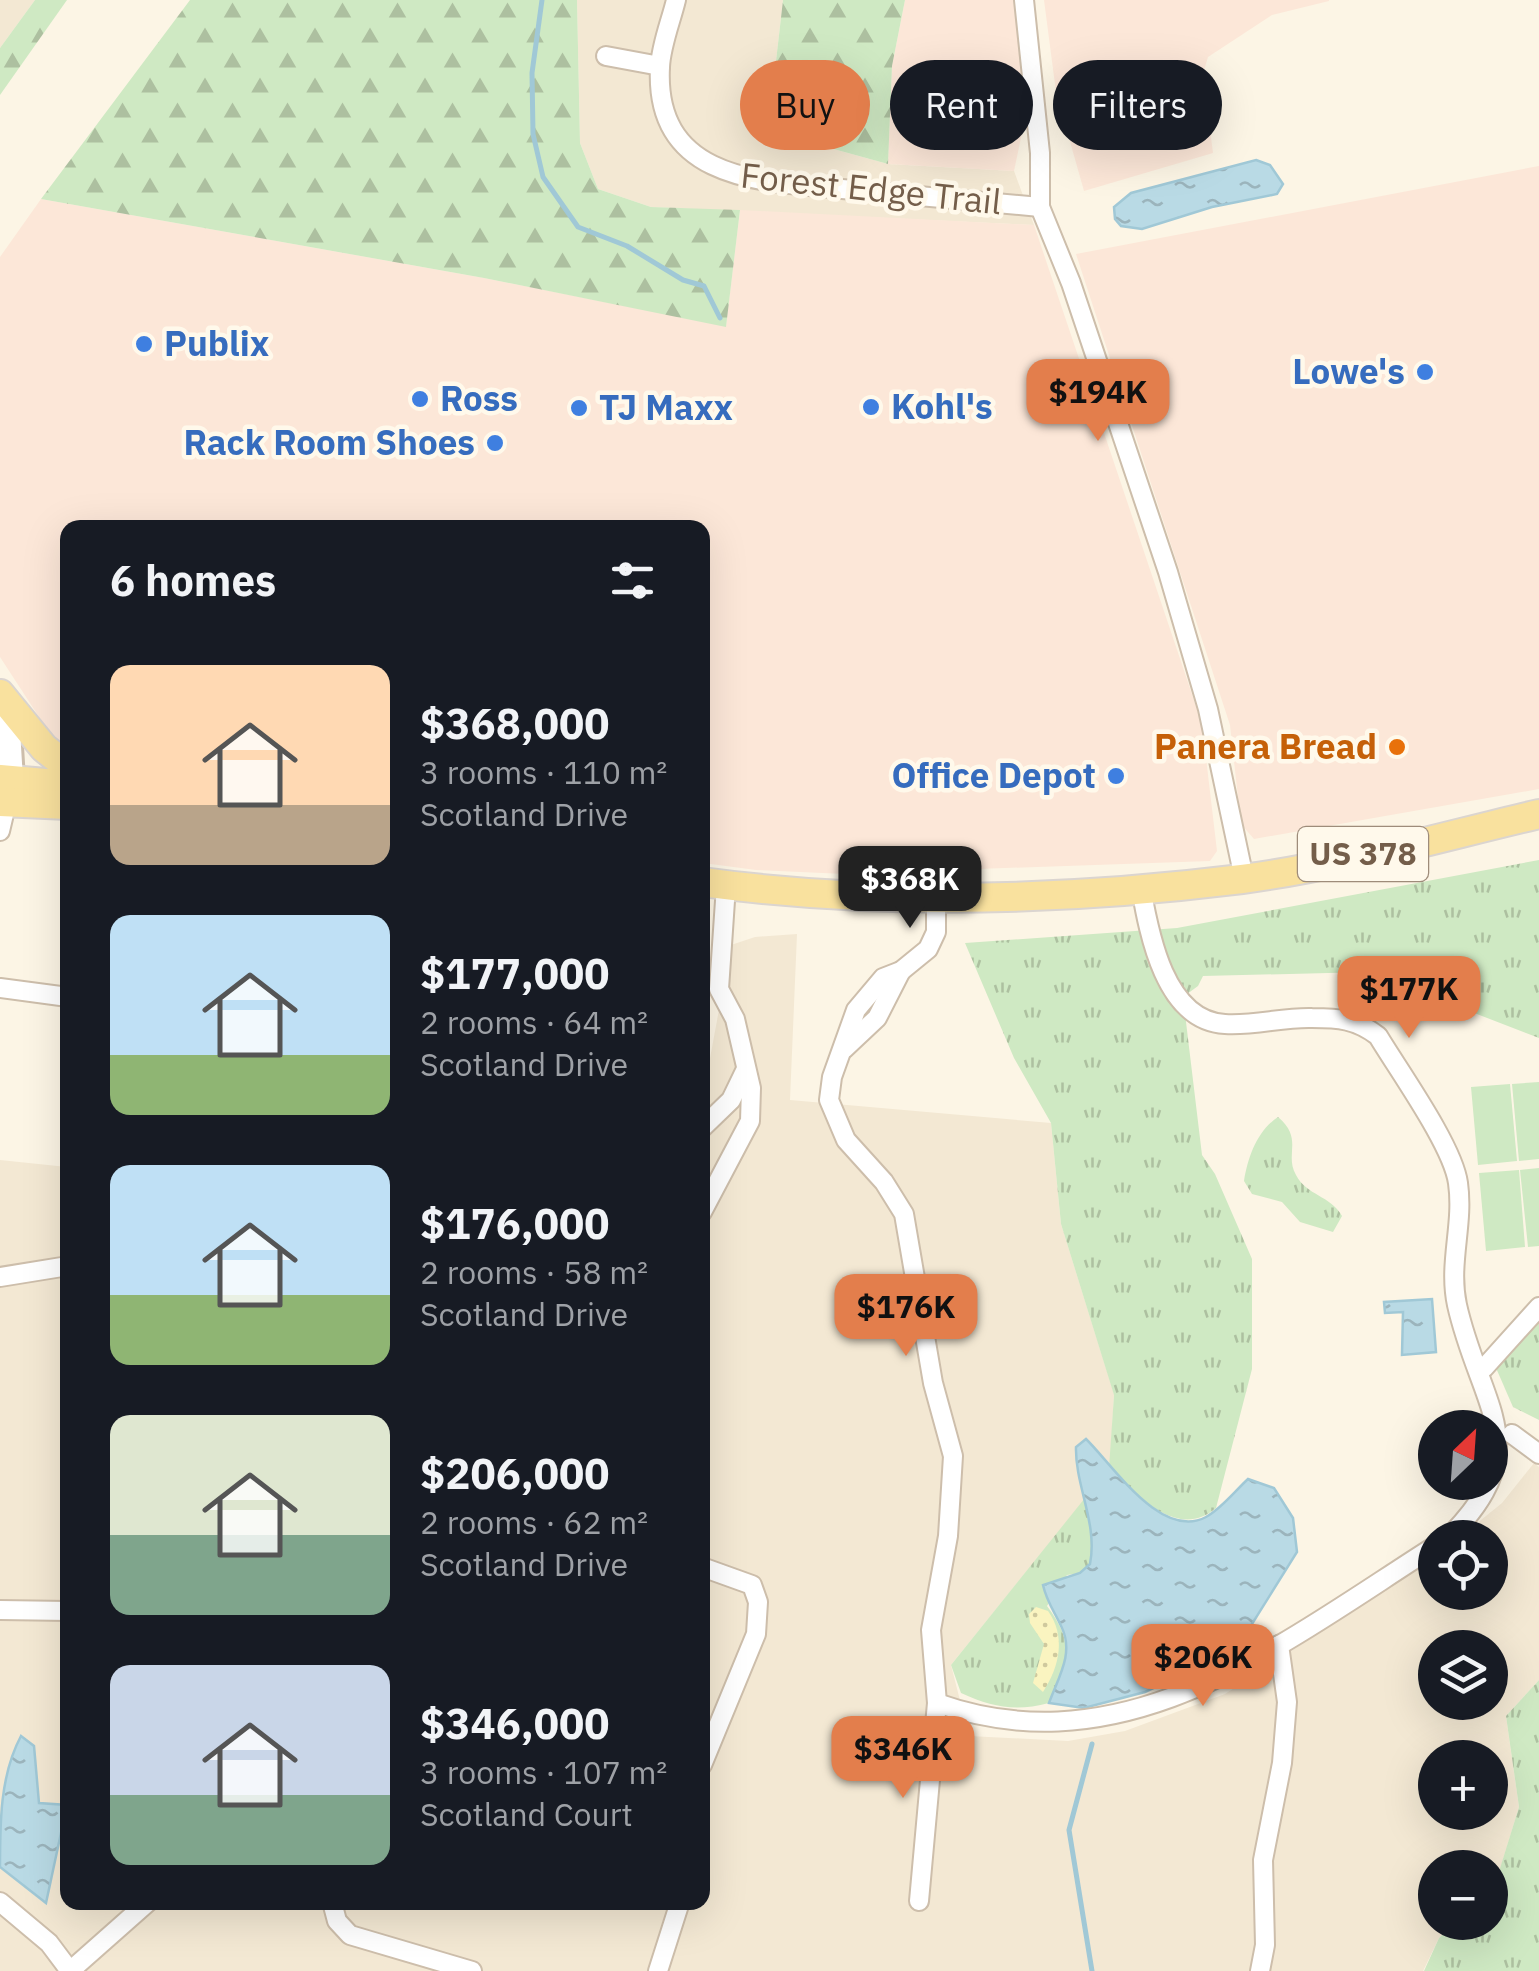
<!DOCTYPE html>
<html lang="en">
<head>
<meta charset="utf-8">
<style>
  :root { --surface:#171b24; --page:#242831; --text:#f1f3f6; --muted:#9ea1a6; --accent:#e37e4c }
  body { margin:0; font-family:"IBM Plex Sans",sans-serif; background:var(--page); color:var(--text); height:100vh; display:flex; flex-direction:column; font-size:38px; white-space:nowrap }
  * { box-sizing:border-box; margin:0 }
  p { font-size:32px; color:var(--muted) }
  .icon { flex:none; width:55px; height:55px; fill:none; stroke:currentColor; stroke-width:2; stroke-linecap:round; stroke-linejoin:round }
  .map { position:relative; flex:1; overflow:hidden }
  .side { position:absolute; left:60px; top:520px; width:650px; height:1390px; display:flex; flex-direction:column; background:var(--surface); border-radius:20px; box-shadow:0 10px 40px #0002 }
  .side>* { flex:none }
  .hud { position:absolute; left:740px; top:60px; width:648px; height:90px; display:flex; gap:20px }
  .needle { width:65px; rotate:25deg }
  .buttons { position:absolute; left:1418px; top:1410px; display:grid; gap:20px }
  .buttons a { display:grid; place-items:center; width:90px; height:90px; border-radius:50%; background:var(--surface); box-shadow:0 10px 40px #0002; font-size:50px }
  .price { position:absolute; translate:-50% -85px; padding:0 22px; border-radius:20px; background:var(--accent); color:#111; font-size:32px; line-height:65px; filter:drop-shadow(0 2px 5px #0008) }
  .price::after { content:''; position:absolute; left:50%; top:60px; width:30px; height:22px; margin-left:-15px; background:inherit; clip-path:polygon(0 0,100% 0,50% 100%) }
  .price.on { background:#222; color:#fff }
  ul { padding:0; list-style:none }
  li { display:flex; align-items:center; gap:30px; height:250px; padding:0 50px }
  li span { display:grid; place-items:center; flex:none; width:280px; height:200px; border-radius:20px; color:#555 }
  li>.icon { margin-inline-start:auto }
  span .icon { width:120px; height:120px; fill:#fffc; stroke-width:1 }
  li b { font-size:42px }
  h2 { display:flex; justify-content:space-between; align-items:center; height:120px; padding:0 50px; font-size:42px }
  .tag { padding:0 35px; border-radius:45px; background:var(--surface); box-shadow:0 10px 40px #0002; font-size:35px; line-height:90px }
  .tag.on { background:var(--accent); color:#111 }
  .map>svg:first-child { display:block }
</style>
</head>
<body>
<div class="map">
<svg width="1539" height="1971" viewBox="0 0 1539 1971">
  <defs>
    <pattern id="grass-tufts" width="24" height="20" patternUnits="userSpaceOnUse" patternTransform="scale(2.5)"><rect width="24" height="20" fill="#cfe9c3"/><path d="M3 7l-1-3M5 7V3M7 7l1-3M15 17l-1-3M17 17v-4M19 17l1-3" fill="none" stroke="#adc0a0"/></pattern>
    <pattern id="forest-firs" width="22" height="20" patternUnits="userSpaceOnUse" patternTransform="scale(2.5)"><rect width="22" height="20" fill="#cfe9c3"/><path d="M5 1l3.5 6h-7zM16 11l3.5 6h-7z" fill="#adc0a0"/></pattern>
    <pattern id="sand-dots" width="8" height="8" patternUnits="userSpaceOnUse" patternTransform="scale(2.5)"><rect width="8" height="8" fill="#faf4c0"/><path d="M2 2h.1M6 6h.1" fill="none" stroke="#cfc99e" stroke-width="1.8" stroke-linecap="round"/></pattern>
    <pattern id="water-ripples" width="26" height="14" patternUnits="userSpaceOnUse" patternTransform="scale(2.5)"><rect width="26" height="14" fill="#b9dae5"/><path d="M2 4q2-2 4 0t4 0M15 11q2-2 4 0t4 0" fill="none" stroke="#9bb4bc"/></pattern>
  </defs>
  <rect width="100%" height="100%" fill="#fcf5e5"/>
  <g fill="#f3e8d3" fill-rule="evenodd">
    <path d="M0,0H35L0,48Z"/>
    <path d="M577,0H783L768,131L888,164L1014,171L1034,225L651,207L598,189L580,143Z"/>
    <path d="M797,934L790,1100L1051,1123L1061,1224L1114,1394L1110,1468L951,1665L969,1736L1068,1741L1125,1731L1225,1694L1435,1558V1592H1490V1538L1460,1537L1502,1503L1534,1463L1539,1467V1680L1506,1716L1519,1807L1497,1879L1490,1885V1868H1435V1922L1454,1923L1439,1938L1423,1971H0V1160L67,1167L68,1902H702L703,1096L731,945L755,937ZM1435,1648H1490V1702H1435ZM1435,1758H1490V1812H1435Z"/>
  </g>
  <g fill="#fce7d8">
    <path d="M905,0H1015L1026,114L1014,171L888,164L892,66Z"/>
    <path d="M1044,0H1329V1L1272,15L1208,57L1203,74L1213,153L1084,191L1056,92Z"/>
    <path d="M1539,166V789L1254,839L1241,824L1230,725L1076,254Z"/>
    <path d="M41,199L484,278L726,326L740,210L1034,225L1202,724L1217,851L1210,861L977,869L911,877L756,870L703,863L702,528H68L67,748L54,740L0,657V257Z"/>
  </g>
  <g fill="url(#grass-tufts)">
    <path d="M1539,860V1038L1368,972L1203,976L1198,986L1183,997L1202,1155L1215,1174L1252,1259V1369L1216,1508C1188,1532 1160,1514 1135,1494L1093,1551L1090,1564L1080,1573L1067,1575L1047,1606C1077,1646 1066,1660 1049,1703C1015,1712 992,1707 961,1693L951,1665L1109,1468L1114,1395L1061,1224L1051,1123L1014,1058L965,943L1177,928Z"/>
    <path d="M1278,1117C1304,1139 1284,1154 1296,1175C1307,1196 1330,1195 1342,1216L1333,1232L1300,1222L1282,1202L1252,1194L1244,1181C1248,1157 1257,1131 1278,1117Z"/>
    <path d="M1539,1318V1420L1513,1407L1496,1368Z"/>
    <path d="M1539,1680V1971H1424L1439,1938L1454,1923L1490,1922V1885L1497,1878L1519,1807L1506,1716Z"/>
  </g>
  <g fill="url(#forest-firs)">
    <path d="M35,0H67L0,95V48Z"/>
    <path d="M190,0H577L580,143L598,189L651,207L740,210L726,327L484,278L41,199Z"/>
    <path d="M783,0H905L892,66L888,164L768,131Z"/>
  </g>
  <path fill="url(#sand-dots)" d="M1036,1607L1048,1611C1066,1636 1060,1666 1043,1692L1033,1683L1044,1644L1030,1623L1029,1614Z"/>
  <g fill="#cfe9c3">
    <path d="M1539,1082V1159L1519,1161L1512,1084Z"/>
    <path d="M1510,1084L1517,1161L1478,1165L1471,1087Z"/>
    <path d="M1539,1168V1246L1528,1247L1520,1170Z"/>
    <path d="M1519,1170L1525,1247L1486,1251L1479,1173Z"/>
  </g>
  <g fill="url(#water-ripples)" stroke="#a0c8d6" stroke-width="2.5">
    <path d="M1256,160L1270,165L1283,184L1277,194L1212,207L1142,229L1121,226L1115,219L1114,207L1131,193Z"/>
    <path d="M1432,1299L1436,1352L1402,1355L1403,1312L1385,1313L1384,1302Z"/>
    <path d="M1086,1439C1112,1464 1161,1541 1206,1517C1221,1509 1235,1491 1248,1479L1274,1488L1293,1518L1297,1552L1237,1648L1145,1692L1084,1708L1049,1703C1058,1678 1074,1654 1062,1628C1055,1612 1047,1603 1043,1585L1080,1573L1090,1564C1098,1523 1075,1486 1076,1447Z"/>
    <path d="M21,1736L34,1746L39,1803L67,1805L46,1903L0,1867C0,1823 0,1775 21,1736Z"/>
  </g>
  <g fill="none" stroke-linecap="round" stroke-linejoin="round">
    <g stroke="#a0c8d6" stroke-width="5">
      <path d="M542,0L532,73L533,134L543,177L578,227L627,246L683,280L704,286L720,318"/>
      <path d="M1092,1744L1069,1830L1092,1971"/>
    </g>
    <g stroke="#cdbeab" stroke-width="22">
      <g id="minor">
        <path d="M676,0C671,21 661,45 660,67C654,180 761,182 842,189C908,195 974,201 1040,207"/>
        <path d="M1024,0L1040,153V207L1071,283L1168,572L1208,709L1244,878"/>
        <path d="M606,56L660,66"/>
        <path d="M0,831L8,797"/>
        <path d="M1141,888C1149,934 1165,1021 1225,1024C1254,1026 1283,1017 1312,1018C1338,1018 1356,1019 1378,1036C1399,1071 1453,1146 1458,1183C1464,1225 1448,1263 1457,1305C1480,1408 1539,1447 1448,1538"/>
        <path d="M0,988L68,997"/>
        <path d="M844,1049L877,1018L901,971"/>
        <path d="M702,1128L731,1100L746,1069"/>
        <path d="M702,1212L750,1121L751,1088L735,1019L719,989L726,886"/>
        <path d="M0,1277L68,1266"/>
        <path d="M1484,1368L1539,1307"/>
        <path d="M1512,1434L1539,1454"/>
        <path d="M702,1567L752,1585L758,1602L756,1634L702,1765"/>
        <path d="M0,1610L68,1611"/>
        <path d="M937,1703C1127,1770 1282,1643 1435,1546"/>
        <path d="M919,1901L937,1703L931,1630L948,1536L953,1456L933,1383L904,1214L884,1182L846,1140L829,1100L832,1077L856,1010L883,978L901,971L928,949L936,932V900"/>
        <path d="M0,1902L49,1943L70,1971"/>
        <path d="M332,1902L337,1921L350,1935L472,1971"/>
        <path d="M70,1971L148,1902"/>
        <path d="M658,1971L680,1902"/>
        <path d="M1260,1971L1265,1945L1263,1860L1282,1763L1287,1702L1279,1645"/>
      </g>
    </g>
    <g stroke="#cdbeab" stroke-width="28">
      <path id="tertiary" d="M0,710L9,730L12,780"/>
    </g>
    <g stroke="#dbd5d0" stroke-width="32">
      <g id="primary">
        <path d="M0,694L44,748L68,767"/>
        <path d="M0,779L68,785"/>
        <path d="M0,802L68,805"/>
        <path d="M702,882C881,906 1063,901 1242,879C1341,866 1441,837 1539,814"/>
      </g>
    </g>
    <use href="#minor" stroke="#fff" stroke-width="18"/>
    <use href="#tertiary" stroke="#fff" stroke-width="22"/>
    <use href="#primary" stroke="#f9e19e" stroke-width="28"/>
  </g>
  <g fill="#3f7fe0" stroke="#fff9eb" stroke-width="4">
    <circle cx="144" cy="344" r="10"/>
    <circle cx="1425" cy="372" r="10"/>
    <circle cx="420" cy="399" r="10"/>
    <circle cx="871" cy="407" r="10"/>
    <circle cx="579" cy="408" r="10"/>
    <circle cx="495" cy="443" r="10"/>
    <circle cx="1116" cy="776" r="10"/>
  </g>
  <circle fill="#e8710a" stroke="#fff9eb" stroke-width="4" cx="1397" cy="747" r="10"/>
  <g text-anchor="middle" stroke-width="9" stroke-linejoin="round" paint-order="stroke">
    <rect fill="#fff9eb" stroke="#9e8c7a" stroke-width="2.5" x="1298" y="827" width="130" height="54" rx="8"/>
    <g font-size="32" font-weight="bold" fill="#745e4a">
      <text x="1363" y="865">US 378</text>
    </g>
    <g font-size="35" fill="#745e4a" stroke="#fff9eb">
      <text transform="translate(871 189) rotate(6)" y="12">Forest Edge Trail</text>
    </g>
    <g font-size="35" font-weight="bold" fill="#366cbe" stroke="#fff9eb" text-anchor="start">
      <text x="164" y="356">Publix</text>
      <text x="1405" y="384" text-anchor="end">Lowe's</text>
      <text x="440" y="411">Ross</text>
      <text x="891" y="419">Kohl's</text>
      <text x="599" y="420">TJ Maxx</text>
      <text x="475" y="455" text-anchor="end">Rack Room Shoes</text>
      <text x="1096" y="788" text-anchor="end">Office Depot</text>
    </g>
    <g font-size="35" font-weight="bold" fill="#c56008" stroke="#fff9eb" text-anchor="end">
      <text x="1377" y="759">Panera Bread</text>
    </g>
  </g>
</svg>
<div class="buttons">
<a><svg class="needle" viewBox="-14 -14 28 28"><path d="M0-13l5 13h-10z" fill="#e53935"/><path d="M0 13l5-13h-10z" fill="#9ea1a6"/></svg></a>
<a><svg class="icon" aria-label="locate" viewBox="0 0 24 24"><circle cx="12" cy="12" r="6"/><path d="M12 2v4M12 18v4M2 12h4M18 12h4"/></svg></a>
<a><svg class="icon" aria-label="layers" viewBox="0 0 24 24"><path d="M12 4l9 5-9 5-9-5zM3 14l9 5 9-5"/></svg></a>
<a>+</a>
<a>−</a>
</div>
<b class="price" style="left:1098px;top:444px">$194K</b>
<b class="price on" style="left:910px;top:931px">$368K</b>
<b class="price" style="left:1409px;top:1041px">$177K</b>
<b class="price" style="left:906px;top:1359px">$176K</b>
<b class="price" style="left:1203px;top:1709px">$206K</b>
<b class="price" style="left:903px;top:1801px">$346K</b>
<div class="hud">
<a class="tag on">Buy</a>
<a class="tag">Rent</a>
<a class="tag">Filters</a>
</div>
<section class="side">
<h2>6 homes<svg class="icon" aria-label="filters" viewBox="0 0 24 24"><path d="M4 7h16M4 17h16"/><circle cx="9" cy="7" r="2"/><circle cx="15" cy="17" r="2"/></svg></h2>
<ul>
<li><span style="background:linear-gradient(#ffd9b3 70%,#b9a48a 0)"><svg class="icon" aria-label="home" viewBox="0 0 24 24"><path d="M3 11l9-7 9 7M6 9v11h12V9"/></svg></span><div><b>$368,000</b><p>3 rooms · 110 m²</p><p>Scotland Drive</p></div></li>
<li><span style="background:linear-gradient(#bfe0f5 70%,#8fb573 0)"><svg class="icon" aria-label="home" viewBox="0 0 24 24"><path d="M3 11l9-7 9 7M6 9v11h12V9"/></svg></span><div><b>$177,000</b><p>2 rooms · 64 m²</p><p>Scotland Drive</p></div></li>
<li><span style="background:linear-gradient(#bfe0f5 65%,#8fb573 0)"><svg class="icon" aria-label="home" viewBox="0 0 24 24"><path d="M3 11l9-7 9 7M6 9v11h12V9"/></svg></span><div><b>$176,000</b><p>2 rooms · 58 m²</p><p>Scotland Drive</p></div></li>
<li><span style="background:linear-gradient(#dfe7d0 60%,#7fa58c 0)"><svg class="icon" aria-label="home" viewBox="0 0 24 24"><path d="M3 11l9-7 9 7M6 9v11h12V9"/></svg></span><div><b>$206,000</b><p>2 rooms · 62 m²</p><p>Scotland Drive</p></div></li>
<li><span style="background:linear-gradient(#c9d6e8 65%,#7fa58c 0)"><svg class="icon" aria-label="home" viewBox="0 0 24 24"><path d="M3 11l9-7 9 7M6 9v11h12V9"/></svg></span><div><b>$346,000</b><p>3 rooms · 107 m²</p><p>Scotland Court</p></div></li>
</ul>
</section>
</div>
</body>
</html>
